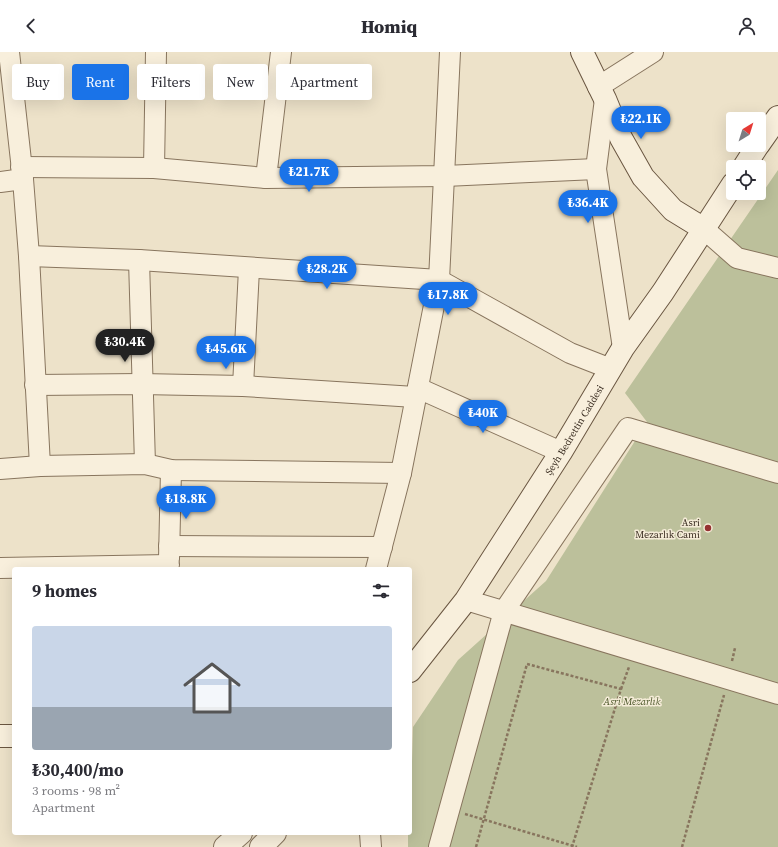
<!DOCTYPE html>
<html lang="en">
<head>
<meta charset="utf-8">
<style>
  :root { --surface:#fff; --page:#f2f2f3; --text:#2b2b33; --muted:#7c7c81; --line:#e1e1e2; --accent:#1a73e8 }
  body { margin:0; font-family:"Source Serif 4",serif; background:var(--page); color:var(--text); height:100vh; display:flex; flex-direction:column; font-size:15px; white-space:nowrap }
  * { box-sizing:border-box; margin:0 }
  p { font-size:13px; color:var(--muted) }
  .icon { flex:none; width:22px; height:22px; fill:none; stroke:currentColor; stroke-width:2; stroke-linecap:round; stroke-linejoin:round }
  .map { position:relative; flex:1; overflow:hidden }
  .side { position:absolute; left:12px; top:515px; width:400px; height:268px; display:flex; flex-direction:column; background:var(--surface); border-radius:4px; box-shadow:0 4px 16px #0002 }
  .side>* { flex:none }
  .guide { position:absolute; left:12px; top:12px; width:400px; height:36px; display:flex; gap:8px }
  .needle { width:26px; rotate:38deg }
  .buttons { position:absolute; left:726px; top:60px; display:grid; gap:8px }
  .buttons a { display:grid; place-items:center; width:40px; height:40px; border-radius:4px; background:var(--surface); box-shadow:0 4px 16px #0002; font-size:20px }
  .price { position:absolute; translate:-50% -34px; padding:0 9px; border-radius:14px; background:var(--accent); color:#fff; font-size:13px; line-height:26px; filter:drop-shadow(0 1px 2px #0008) }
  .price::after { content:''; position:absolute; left:50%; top:24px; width:12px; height:9px; margin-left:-6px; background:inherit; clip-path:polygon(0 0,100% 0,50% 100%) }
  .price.current { background:#222; color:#fff }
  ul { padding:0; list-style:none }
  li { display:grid; align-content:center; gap:8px; height:212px; padding:0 20px }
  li+li { border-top:1px solid var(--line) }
  li span { display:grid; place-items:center; height:124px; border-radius:4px; color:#555 }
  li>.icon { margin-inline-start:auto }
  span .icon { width:72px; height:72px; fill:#fffc; stroke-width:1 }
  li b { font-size:17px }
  h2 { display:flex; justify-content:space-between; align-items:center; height:48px; padding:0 20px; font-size:17px }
  .chip { padding:0 14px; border-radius:4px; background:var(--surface); box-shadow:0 4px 16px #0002; font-size:14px; line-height:36px }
  .chip.current { background:var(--accent); color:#fff }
  header { display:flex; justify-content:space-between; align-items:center; height:52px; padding:0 20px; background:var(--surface); font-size:18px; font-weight:800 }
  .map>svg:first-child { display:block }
</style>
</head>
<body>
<header><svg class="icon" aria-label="back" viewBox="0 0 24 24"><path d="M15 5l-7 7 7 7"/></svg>Homiq<svg class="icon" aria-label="person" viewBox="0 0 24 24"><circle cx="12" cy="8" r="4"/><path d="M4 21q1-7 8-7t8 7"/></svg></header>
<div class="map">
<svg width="778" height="795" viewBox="0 0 778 795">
  <rect width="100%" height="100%" fill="#ede2c9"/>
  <path fill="#bcc09b" d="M778,118V795H408V781H410L413,675L458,608L546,529L647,370L625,341Z"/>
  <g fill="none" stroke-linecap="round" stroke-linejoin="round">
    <g stroke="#88755e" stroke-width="22">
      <g id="minor">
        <path d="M9,0L23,127L29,204L40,414"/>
        <path d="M598,35L653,0"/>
        <path d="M605,47L596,117L623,296"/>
        <path d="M21,115L154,116L266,126L445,124L596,117"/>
        <path d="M154,116L156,0"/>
        <path d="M266,126L281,0"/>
        <path d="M0,130L23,127"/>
        <path d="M704,177L737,206L778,216"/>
        <path d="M29,204L139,208L439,228L570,301L611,317"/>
        <path d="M139,208L145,412"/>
        <path d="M35,333L141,332L243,334L415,345"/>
        <path d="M243,334L249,217"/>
        <path d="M418,336L561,400"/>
        <path d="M0,417L40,414L145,412L171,418L401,421"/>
        <path d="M169,494L382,495"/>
        <path d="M169,507L171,418"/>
        <path d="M0,516L169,513"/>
        <path d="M376,517L401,421L439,228L450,0"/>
        <path d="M466,548L778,642"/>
        <path d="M370,781L371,795"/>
        <path d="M439,795L504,559L628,376L778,421"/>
      </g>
    </g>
    <g stroke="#88755e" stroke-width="24">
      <g id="tertiary">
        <path d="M225,795L241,781"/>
        <path d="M261,795L275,781"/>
      </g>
    </g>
    <g stroke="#6a5641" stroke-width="24">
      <g id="secondary">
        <path d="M582,0L605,47L621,86L643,125L673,158L704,177"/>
        <path d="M759,92L778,65"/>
        <path d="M744,115L758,93"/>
        <path id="s1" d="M410,619L466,548L561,400L623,296L663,240L733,132"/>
        <path d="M0,684H14"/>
      </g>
    </g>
    <g stroke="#88755e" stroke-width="2.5" stroke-dasharray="3 2" stroke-linecap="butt">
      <path d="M732,609L735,596"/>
      <path d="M621,637L629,615"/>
      <path d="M465,762L577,795"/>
      <path d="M476,795L527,612L621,637L572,795"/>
      <path d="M682,795L724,643"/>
    </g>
    <use href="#minor" stroke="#f8efdc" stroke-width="20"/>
    <use href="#tertiary" stroke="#f8efdc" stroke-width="22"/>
    <use href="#secondary" stroke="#f8efdc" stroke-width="22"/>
  </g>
  <circle fill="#953131" stroke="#f5ecd8" stroke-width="1.5" cx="708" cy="476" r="4"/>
  <g text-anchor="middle" stroke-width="3" stroke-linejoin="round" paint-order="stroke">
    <g font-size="10" fill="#3a2d21" stroke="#f5ecd8">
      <text dy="4" stroke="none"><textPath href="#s1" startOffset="292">Şeyh Bedrettin Caddesi</textPath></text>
    </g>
    <g font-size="10" fill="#3a2d21" stroke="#f5ecd8" text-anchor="end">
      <text x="700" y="474">Asri<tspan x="700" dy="12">Mezarlık Cami</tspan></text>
    </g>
    <g font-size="10" font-style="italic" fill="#4a5528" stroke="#f5ecd8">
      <text x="632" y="653">Asri Mezarlık</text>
    </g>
  </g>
</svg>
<div class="buttons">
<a><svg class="needle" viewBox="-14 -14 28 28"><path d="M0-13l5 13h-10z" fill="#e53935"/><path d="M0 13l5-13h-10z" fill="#7c7c81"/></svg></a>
<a><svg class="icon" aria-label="locate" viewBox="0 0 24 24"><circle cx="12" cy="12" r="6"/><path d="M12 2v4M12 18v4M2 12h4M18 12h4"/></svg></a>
</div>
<b class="price" style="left:641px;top:88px">₺22.1K</b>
<b class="price" style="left:309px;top:141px">₺21.7K</b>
<b class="price" style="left:588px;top:172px">₺36.4K</b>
<b class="price" style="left:327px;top:238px">₺28.2K</b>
<b class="price" style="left:448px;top:264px">₺17.8K</b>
<b class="price current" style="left:125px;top:311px">₺30.4K</b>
<b class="price" style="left:226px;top:318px">₺45.6K</b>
<b class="price" style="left:483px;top:382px">₺40K</b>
<b class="price" style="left:186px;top:468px">₺18.8K</b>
<div class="guide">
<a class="chip">Buy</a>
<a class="chip current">Rent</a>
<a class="chip">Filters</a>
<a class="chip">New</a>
<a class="chip">Apartment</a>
</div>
<section class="side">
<h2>9 homes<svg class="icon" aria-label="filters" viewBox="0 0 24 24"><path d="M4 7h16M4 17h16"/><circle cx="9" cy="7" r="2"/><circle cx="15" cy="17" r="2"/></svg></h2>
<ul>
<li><span style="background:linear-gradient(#c9d6e8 65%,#9aa5b1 0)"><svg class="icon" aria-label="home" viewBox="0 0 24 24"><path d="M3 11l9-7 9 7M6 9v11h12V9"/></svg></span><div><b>₺30,400/mo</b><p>3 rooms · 98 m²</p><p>Apartment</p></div></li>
</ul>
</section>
</div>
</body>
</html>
